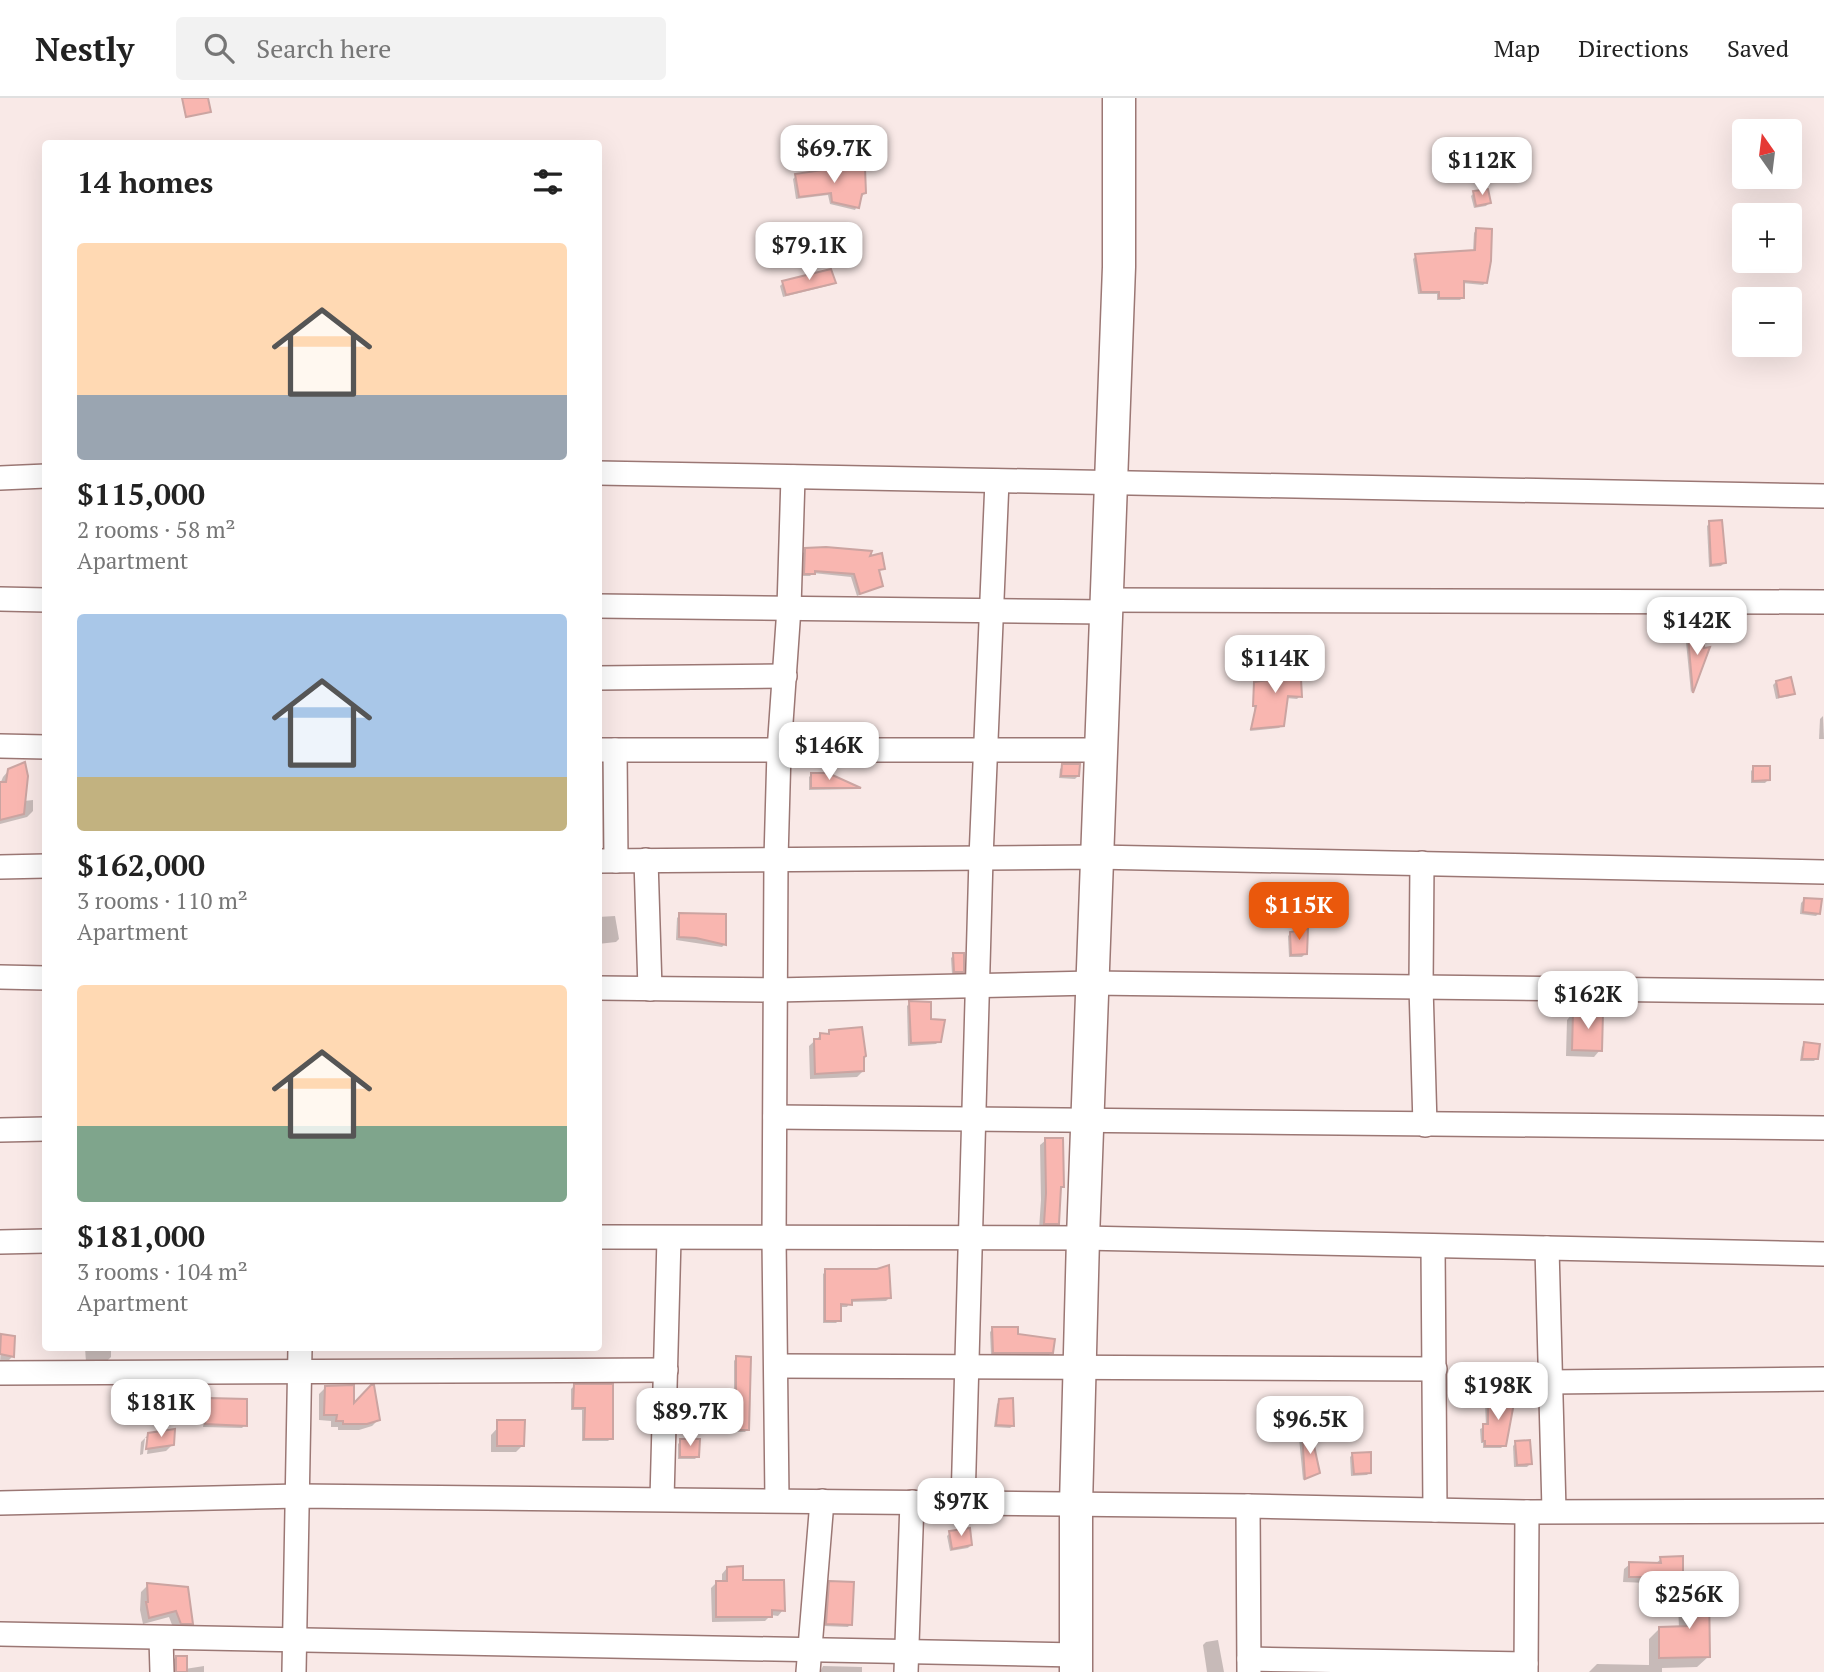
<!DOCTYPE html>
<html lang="en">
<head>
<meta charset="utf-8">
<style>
  :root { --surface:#fff; --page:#f2f2f2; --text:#222; --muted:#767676; --line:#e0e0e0; --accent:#ea580c }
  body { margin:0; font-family:"PT Serif",serif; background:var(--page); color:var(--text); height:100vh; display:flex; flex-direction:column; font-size:26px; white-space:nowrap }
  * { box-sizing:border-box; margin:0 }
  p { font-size:23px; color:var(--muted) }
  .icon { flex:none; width:38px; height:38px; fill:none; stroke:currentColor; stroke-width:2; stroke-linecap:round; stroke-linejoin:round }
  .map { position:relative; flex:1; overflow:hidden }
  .panel { position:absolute; left:42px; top:42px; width:560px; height:1211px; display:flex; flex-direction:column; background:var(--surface); border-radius:7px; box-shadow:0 7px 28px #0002 }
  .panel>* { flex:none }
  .needle { width:46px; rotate:346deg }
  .buttons { position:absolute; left:1732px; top:21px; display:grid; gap:14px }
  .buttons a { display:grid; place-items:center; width:70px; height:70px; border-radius:7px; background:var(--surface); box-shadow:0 7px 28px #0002; font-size:35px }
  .price { position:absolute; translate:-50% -60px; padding:0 16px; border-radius:14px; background:#fff; color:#222; font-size:23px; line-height:46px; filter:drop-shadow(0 2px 4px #0008) }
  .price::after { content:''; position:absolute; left:50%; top:42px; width:21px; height:16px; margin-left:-10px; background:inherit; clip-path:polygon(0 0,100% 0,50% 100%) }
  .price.on { background:var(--accent); color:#fff }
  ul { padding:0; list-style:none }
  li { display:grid; align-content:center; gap:14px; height:371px; padding:0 35px }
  li span { display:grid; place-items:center; height:217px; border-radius:7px; color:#555 }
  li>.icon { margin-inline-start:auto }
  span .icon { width:126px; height:126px; fill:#fffc; stroke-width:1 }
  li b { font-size:30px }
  h2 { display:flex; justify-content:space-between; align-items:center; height:84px; padding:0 35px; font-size:30px }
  header { display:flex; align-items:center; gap:42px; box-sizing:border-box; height:98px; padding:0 35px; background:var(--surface); border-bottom:2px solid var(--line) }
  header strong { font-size:33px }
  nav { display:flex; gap:38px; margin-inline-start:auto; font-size:24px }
  .search { width:490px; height:63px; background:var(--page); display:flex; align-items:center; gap:18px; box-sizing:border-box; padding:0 24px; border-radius:7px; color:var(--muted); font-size:26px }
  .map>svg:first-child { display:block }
</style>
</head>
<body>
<header>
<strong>Nestly</strong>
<div class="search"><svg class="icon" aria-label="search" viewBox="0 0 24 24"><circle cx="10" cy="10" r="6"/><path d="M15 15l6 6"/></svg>Search here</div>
<nav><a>Map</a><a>Directions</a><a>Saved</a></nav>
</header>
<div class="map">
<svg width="1824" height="1574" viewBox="0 0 1824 1574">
  <rect width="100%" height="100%" fill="#f9e9e7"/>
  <g fill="#0003">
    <path d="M796,78L864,95L855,112L830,106L828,97L796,101L793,81Z"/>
    <path d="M1474,95L1489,105L1486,108L1474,110L1471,98Z"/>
    <path d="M1476,132L1486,184L1483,187L1462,185L1463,199L1460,202H1437V196H1418L1413,161L1416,158L1473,154L1474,135Z"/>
    <path d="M834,184L831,187L783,199L780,188L783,185Z"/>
    <path d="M1710,425L1724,465L1721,468L1709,469L1707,428Z"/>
    <path d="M806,452L867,460L884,470L877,474L881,487L857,498L851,479L813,475L810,478H802L803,455Z"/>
    <path d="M1689,541L1703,552L1708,551L1691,595L1686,544Z"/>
    <path d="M1275,549L1289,582L1300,598L1297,601L1286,600L1282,627L1279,630L1250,633L1254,617L1256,585L1274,583L1272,552Z"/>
    <path d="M1776,584L1793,596L1790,598L1776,601L1773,587Z"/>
    <path d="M1823,618L1824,641H1819L1820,621Z"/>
    <path d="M1063,668L1078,678L1075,681L1059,680L1060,671Z"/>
    <path d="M1754,670L1768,682L1765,685H1751V673Z"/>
    <path d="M9,672L24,703L33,702V713L27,719L0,726V686L3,679Z"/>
    <path d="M812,676H828L858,691L809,692V679Z"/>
    <path d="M1804,802L1819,815L1816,818L1800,816L1801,805Z"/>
    <path d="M680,817L725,846L722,849L676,842L677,820Z"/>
    <path d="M615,818L619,841L616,844L598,846V819Z"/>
    <path d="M1291,835L1305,856L1302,859H1289L1288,838Z"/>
    <path d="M954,857L962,873L959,876H952L951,860Z"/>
    <path d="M910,905L929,922L939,943L936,946L908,948L907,908Z"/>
    <path d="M1573,915L1600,952L1594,959L1566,958L1567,922Z"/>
    <path d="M830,933L863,973L857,979L810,981L809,948L821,937H826Z"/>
    <path d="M1805,946L1817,960L1814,963H1800L1802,949Z"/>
    <path d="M1046,1042L1062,1089L1059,1092L1057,1125L1052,1131H1039L1041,1102L1040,1047Z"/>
    <path d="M826,1173L889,1200L886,1203L850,1204L847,1209H839V1222L836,1225H823V1176Z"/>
    <path d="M993,1231L1017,1237L1052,1254L1049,1257H991L990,1234Z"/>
    <path d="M2,1238L12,1259L6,1265L0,1264Z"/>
    <path d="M85,1250H111V1259L104,1266L86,1264Z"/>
    <path d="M736,1260L748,1331L745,1334H734V1263Z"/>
    <path d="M574,1288L611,1340L608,1343H582V1312H571V1291Z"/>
    <path d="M326,1289L352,1309L378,1322L372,1328L359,1332H338V1329H331V1323L319,1322V1296Z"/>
    <path d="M210,1302L245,1327L242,1330L203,1329L207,1305Z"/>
    <path d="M1488,1302L1504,1347L1501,1350H1483V1345H1481L1480,1331L1486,1328L1485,1305Z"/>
    <path d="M1000,1303L1013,1328L1010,1330L994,1329L997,1306Z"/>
    <path d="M503,1324L523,1347L516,1354H491V1337Z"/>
    <path d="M148,1337L173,1346L166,1353L147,1356L149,1340H145L143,1356L140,1357L141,1344Z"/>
    <path d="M1302,1337L1318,1374L1303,1382L1299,1340Z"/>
    <path d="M681,1343L698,1358L695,1361H678V1346Z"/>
    <path d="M1516,1345L1530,1366L1527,1369H1514L1513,1348Z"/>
    <path d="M1353,1356L1370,1374L1367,1377L1351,1378L1350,1359Z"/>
    <path d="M950,1435L971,1447L968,1450L950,1453L947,1438Z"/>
    <path d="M1661,1461L1681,1490L1675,1496L1648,1494V1485L1623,1484L1624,1471L1630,1466H1655Z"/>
    <path d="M727,1470L741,1484L783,1512L778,1518L771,1517L765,1523L712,1524L711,1490L717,1484H722V1476Z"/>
    <path d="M830,1485L850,1526L848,1529L824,1528L827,1488Z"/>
    <path d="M148,1487L191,1525L184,1532H174L169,1519L143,1526L140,1512L141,1494Z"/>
    <path d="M1689,1494L1708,1559L1697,1569L1662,1570V1574H1589L1597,1566L1649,1567V1541L1659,1531L1679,1530L1678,1505Z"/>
    <path d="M1218,1542L1224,1574H1207L1203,1547L1206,1544Z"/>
    <path d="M176,1559L185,1571L204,1568V1574H170L169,1566Z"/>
    <path d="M823,1568L862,1569V1574H820Z"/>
  </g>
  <g fill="#f9b6b0" stroke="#cba4a1" stroke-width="2">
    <path d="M182,0H208L211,14L186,19Z"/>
    <path d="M836,70L837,72L865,70L866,95L862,96L859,110L832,104L831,95L799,99L795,76Z"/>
    <path d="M1488,91L1491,105L1476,108L1473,93Z"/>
    <path d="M1476,130L1492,131L1491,163L1487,185L1464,183V200H1439V194H1421L1415,156L1475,152Z"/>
    <path d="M831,171L836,185L786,197L782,183Z"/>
    <path d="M1722,422L1726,465L1711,467L1709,423Z"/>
    <path d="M826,449L872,453L870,458L882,455L885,471L879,472L883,488L860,496L854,476L815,473V476H804L805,450Z"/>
    <path d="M1704,537V550L1710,549L1693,595L1688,539Z"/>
    <path d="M1283,547L1290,580L1301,581L1302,599L1288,598L1284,628L1251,631L1256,608H1253L1254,584L1276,581L1274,548Z"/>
    <path d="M1791,579L1795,596L1779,599L1776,583Z"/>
    <path d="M25,664L28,678L24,716L0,722V684H6L8,671Z"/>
    <path d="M1062,666H1080L1079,678H1061Z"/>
    <path d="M1753,668H1770V682L1753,683Z"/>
    <path d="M811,675H828L861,690H811Z"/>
    <path d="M1804,800L1822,801L1820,816L1803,814Z"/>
    <path d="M679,815L726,816V847L696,840L679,839Z"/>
    <path d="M1308,831L1307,856L1291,857L1290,834Z"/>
    <path d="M953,855H964V874H954Z"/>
    <path d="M909,903L931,904V921L945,922L941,944L911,945Z"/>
    <path d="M1573,914H1603L1602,953L1572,952Z"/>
    <path d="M862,929L866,958L864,959V973L815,976L814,941H820V935L829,936V932Z"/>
    <path d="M1804,944L1820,946L1818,961H1802Z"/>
    <path d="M1045,1040H1063L1064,1089H1061L1059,1126H1044L1046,1095Z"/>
    <path d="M889,1167L891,1200L852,1202V1207L841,1206V1223H825V1171H877Z"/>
    <path d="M992,1229H1018V1236L1055,1241L1053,1255H993Z"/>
    <path d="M1,1236L15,1238L14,1259L0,1256Z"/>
    <path d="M736,1258L751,1259L749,1332H736Z"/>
    <path d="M574,1286H613V1341H584L585,1310H573Z"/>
    <path d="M354,1287V1305L371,1287H374L380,1322L367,1326H343V1323H336L337,1317H324L325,1288Z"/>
    <path d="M1509,1299L1508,1303L1514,1305L1506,1348H1485V1343H1483V1326H1488V1300Z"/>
    <path d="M209,1300L247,1301V1328L205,1326Z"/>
    <path d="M1013,1300L1014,1328L996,1327L999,1301Z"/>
    <path d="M497,1322H525L524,1348H497Z"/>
    <path d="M175,1331L174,1347L146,1351L148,1335Z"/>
    <path d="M1311,1334L1320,1375L1305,1381L1302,1335Z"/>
    <path d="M680,1341H700L699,1359H680Z"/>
    <path d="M1530,1342L1532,1366L1517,1367L1515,1343Z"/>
    <path d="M1371,1354V1375L1354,1376L1352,1355Z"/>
    <path d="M970,1430L972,1447L952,1451L949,1433Z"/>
    <path d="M1683,1458V1491H1661V1489H1653V1479H1629V1464L1661,1465L1660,1459Z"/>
    <path d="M743,1468V1482H784L785,1513L772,1512V1519H716V1483H727V1469Z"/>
    <path d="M829,1483L854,1484L852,1527L826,1526Z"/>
    <path d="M147,1485L188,1489L193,1526H181L176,1513L149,1520L146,1504H148Z"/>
    <path d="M1709,1492L1710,1559L1659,1560V1529L1689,1528V1493Z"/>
    <rect x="176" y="1558" width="11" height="16"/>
  </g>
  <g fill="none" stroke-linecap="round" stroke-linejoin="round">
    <g stroke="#9b7774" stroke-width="26">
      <g id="street">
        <path d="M598,375L1824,398"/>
        <path d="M0,380L46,378"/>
        <path d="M0,501L46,502"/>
        <path d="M1105,502L1824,504"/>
        <path d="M598,508L1105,514"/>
        <path d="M598,580L785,578"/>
        <path d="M0,648L46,649"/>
        <path d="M598,652H1100"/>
        <path d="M615,652L616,763"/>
        <path d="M646,762L650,891"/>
        <path d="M598,763L1096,759L1824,774"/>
        <path d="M1422,765L1421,888L1425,1027"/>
        <path d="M0,769L46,768"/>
        <path d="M0,879L46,880"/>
        <path d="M598,890L775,892L1092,885L1824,894"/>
        <path d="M775,1019L1824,1030"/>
        <path d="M0,1032L46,1031"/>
        <path d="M598,1139L1083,1140L1824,1156"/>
        <path d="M0,1144L46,1143"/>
        <path d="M1433,1148L1435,1412"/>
        <path d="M1547,1150L1554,1412"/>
        <path d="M777,1268L1435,1271"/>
        <path d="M0,1275L666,1272"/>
        <path d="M1550,1284L1824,1281"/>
        <path d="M662,1401L669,1140"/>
        <path d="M777,1402L774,1140L776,761L779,653L789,510L793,379"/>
        <path d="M0,1405L299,1398L1248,1408L1527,1414L1824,1413"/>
        <path d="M963,1405L981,760L997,383"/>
        <path d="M1248,1408L1249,1574"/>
        <path d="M0,1536L1076,1557"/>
        <path d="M161,1540L162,1574"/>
        <path d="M1249,1561L1526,1566"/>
        <path d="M294,1574L300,1250"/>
        <path d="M808,1574L822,1403"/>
        <path d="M906,1574L912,1404"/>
        <path d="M1526,1574L1527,1414"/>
      </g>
    </g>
    <g stroke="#9b7774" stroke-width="35">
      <path id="secondary" d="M1076,1574V1407L1083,1140L1119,169V0"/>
    </g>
    <use href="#street" stroke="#fff" stroke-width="23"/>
    <use href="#secondary" stroke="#fff" stroke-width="32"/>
  </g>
</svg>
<div class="buttons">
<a><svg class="needle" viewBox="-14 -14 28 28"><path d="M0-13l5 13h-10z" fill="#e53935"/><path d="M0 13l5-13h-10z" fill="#767676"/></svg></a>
<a>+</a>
<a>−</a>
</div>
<b class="price" style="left:834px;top:87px">$69.7K</b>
<b class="price" style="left:1482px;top:99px">$112K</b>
<b class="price" style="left:809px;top:184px">$79.1K</b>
<b class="price" style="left:1697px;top:559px">$142K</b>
<b class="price" style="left:1275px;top:597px">$114K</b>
<b class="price" style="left:829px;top:684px">$146K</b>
<b class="price on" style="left:1299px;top:844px">$115K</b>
<b class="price" style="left:1588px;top:933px">$162K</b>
<b class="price" style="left:1498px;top:1324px">$198K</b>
<b class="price" style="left:161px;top:1341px">$181K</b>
<b class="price" style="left:690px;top:1350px">$89.7K</b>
<b class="price" style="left:1310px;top:1358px">$96.5K</b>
<b class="price" style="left:961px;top:1440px">$97K</b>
<b class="price" style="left:1689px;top:1533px">$256K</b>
<section class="panel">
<h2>14 homes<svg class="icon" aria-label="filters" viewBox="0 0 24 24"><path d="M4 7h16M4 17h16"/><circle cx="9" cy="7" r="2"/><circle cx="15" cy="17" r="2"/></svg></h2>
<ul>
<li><span style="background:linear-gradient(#ffd9b3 70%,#9aa5b1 0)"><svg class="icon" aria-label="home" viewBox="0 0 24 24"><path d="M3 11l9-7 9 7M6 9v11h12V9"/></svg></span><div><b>$115,000</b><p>2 rooms · 58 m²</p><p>Apartment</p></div></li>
<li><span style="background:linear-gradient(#a9c7e8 75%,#c2b280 0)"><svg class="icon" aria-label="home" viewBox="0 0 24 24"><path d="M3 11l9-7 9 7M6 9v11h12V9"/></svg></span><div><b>$162,000</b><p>3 rooms · 110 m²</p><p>Apartment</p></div></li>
<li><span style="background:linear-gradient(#ffd9b3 65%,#7fa58c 0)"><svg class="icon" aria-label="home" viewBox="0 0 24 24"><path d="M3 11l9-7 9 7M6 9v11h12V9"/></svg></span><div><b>$181,000</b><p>3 rooms · 104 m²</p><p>Apartment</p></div></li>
</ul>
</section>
</div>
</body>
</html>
